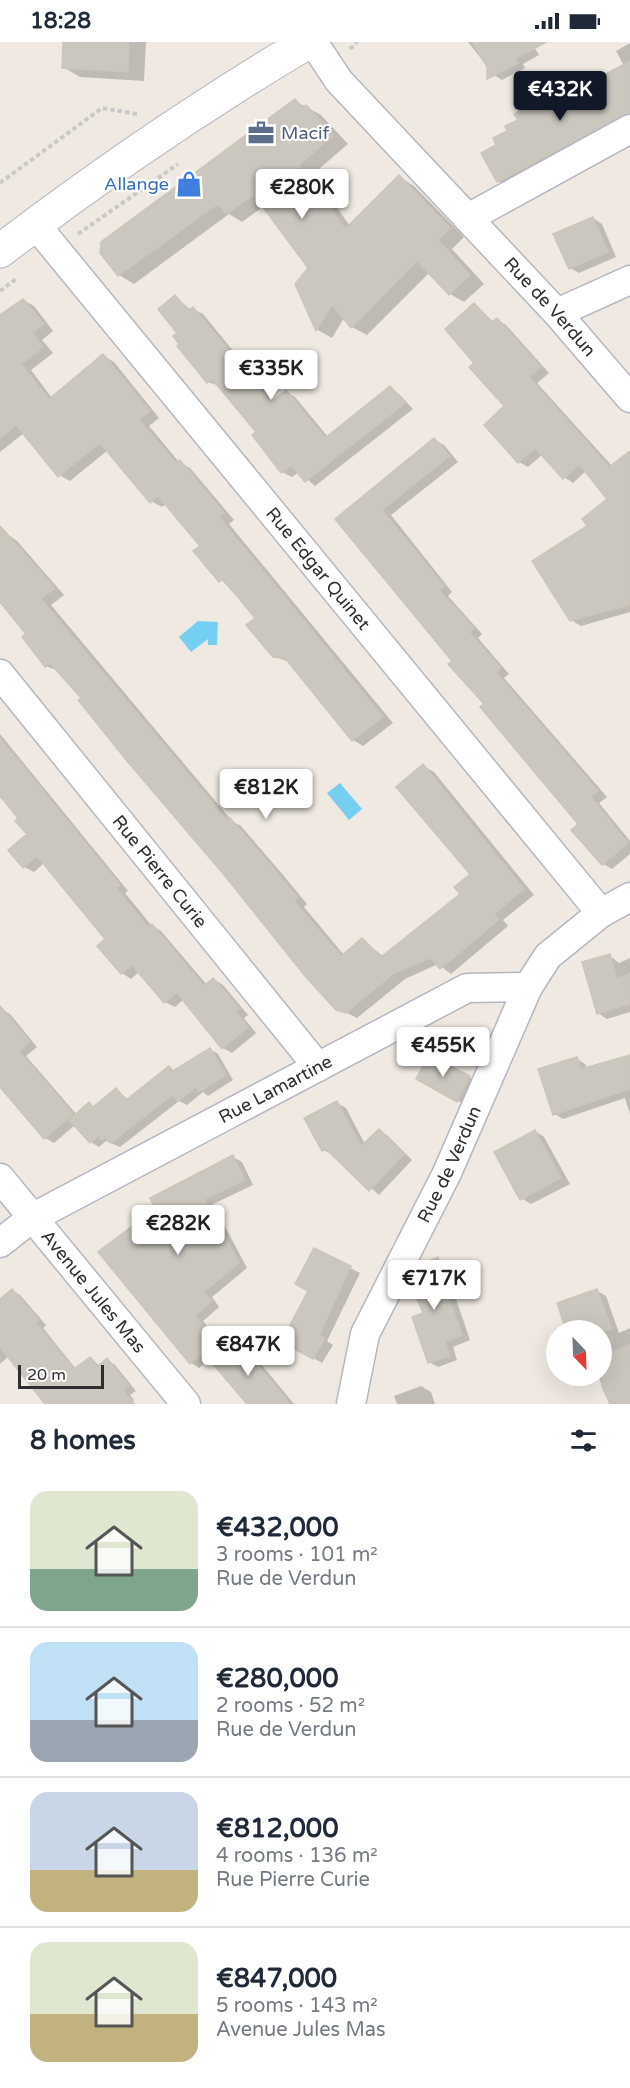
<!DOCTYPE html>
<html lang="en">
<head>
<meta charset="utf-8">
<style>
  :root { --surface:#fff; --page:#f6f6f7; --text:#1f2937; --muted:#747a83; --line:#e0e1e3; --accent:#111827 }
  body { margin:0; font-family:"Varela Round",sans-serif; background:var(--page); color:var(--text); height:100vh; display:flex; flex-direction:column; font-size:22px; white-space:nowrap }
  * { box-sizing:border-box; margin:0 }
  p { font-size:20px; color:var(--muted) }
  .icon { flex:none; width:33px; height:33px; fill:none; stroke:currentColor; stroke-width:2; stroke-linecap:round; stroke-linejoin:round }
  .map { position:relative; height:1362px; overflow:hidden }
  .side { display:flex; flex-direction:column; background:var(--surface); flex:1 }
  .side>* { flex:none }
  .needle { width:39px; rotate:157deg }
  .buttons { position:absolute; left:546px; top:1278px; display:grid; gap:12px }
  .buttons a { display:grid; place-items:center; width:66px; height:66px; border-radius:50%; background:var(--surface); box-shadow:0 6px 24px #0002; font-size:30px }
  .scale { position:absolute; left:18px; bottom:15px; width:86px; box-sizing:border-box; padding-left:6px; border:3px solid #2e2e2e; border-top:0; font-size:16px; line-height:21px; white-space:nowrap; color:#2e2e2e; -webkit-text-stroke:4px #fff; paint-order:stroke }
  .price { position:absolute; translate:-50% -51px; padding:0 14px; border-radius:6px; background:#fff; color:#222; font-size:20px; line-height:39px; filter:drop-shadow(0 2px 3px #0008) }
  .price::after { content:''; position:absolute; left:50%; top:36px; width:18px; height:14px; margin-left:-9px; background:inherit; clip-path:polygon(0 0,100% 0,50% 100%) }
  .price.current { background:var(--accent); color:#fff }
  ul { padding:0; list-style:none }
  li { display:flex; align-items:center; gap:18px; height:150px; padding:0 30px }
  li+li { border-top:2px solid var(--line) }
  li span { display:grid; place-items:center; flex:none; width:168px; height:120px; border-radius:18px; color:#555 }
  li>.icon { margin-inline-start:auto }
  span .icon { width:72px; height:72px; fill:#fffc; stroke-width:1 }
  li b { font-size:26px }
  h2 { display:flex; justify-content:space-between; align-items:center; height:72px; padding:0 30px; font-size:26px }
  .status { display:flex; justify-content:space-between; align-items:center; height:42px; padding:0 30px; background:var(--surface); direction:ltr }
  .status svg { height:16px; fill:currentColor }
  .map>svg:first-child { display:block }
</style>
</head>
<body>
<div class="status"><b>18:28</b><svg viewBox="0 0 49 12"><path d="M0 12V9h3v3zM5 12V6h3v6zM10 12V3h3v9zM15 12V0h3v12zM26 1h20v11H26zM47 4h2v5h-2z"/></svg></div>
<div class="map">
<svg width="630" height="1362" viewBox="0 0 630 1362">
  <rect width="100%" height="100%" fill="#efe9e1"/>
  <g fill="#75cff0">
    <path d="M198,579L218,580L217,603H208V597L191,610L179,595Z"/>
    <path d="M340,741L362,767L349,778L327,751Z"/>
  </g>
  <g fill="#0003">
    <path d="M64,0H146L144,39L80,35L63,25Z"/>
    <path d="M468,0H531L539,13L523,22L525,26L502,38L494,33Z"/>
    <path d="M630,1V78L507,144L498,139V103L509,90L520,79L578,41L585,45L624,24L616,9Z"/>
    <path d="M295,59L321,73L348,102L313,132L350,184L399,135L414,144L464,195L452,207L484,242L464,260L450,252L430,230L367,293L352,285L344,276L332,296L318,288L297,243L309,226L264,164L242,180L229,172L134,242L119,233Z"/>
    <path d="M593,176L602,182L616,215L579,231L570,226Z"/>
    <path d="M175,255L191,268L193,267L203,272L274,359L286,350L295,355L328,395L390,346L399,352L413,367L315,444L299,430L292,435L282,430L258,390L220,344L208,340L179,304Z"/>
    <path d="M23,258L34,264L53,289L42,298L53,311L31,328L52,356L103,314L114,320L159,376L149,384L179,420L190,426L234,478L229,482L393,681L363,704L353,698L291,621L274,614L257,576L195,509L202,504L167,461L162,465L151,459L108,408L70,439L59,433L24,391L0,410V275Z"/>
    <path d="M474,263L494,280L497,278L506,283L549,331L537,341L612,424L630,414V570L581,584L571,578L589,484L609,457L586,429L573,441L564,435L543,412L528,425L519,420L506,364L476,321Z"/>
    <path d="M434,398L444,403L458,420L391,473L452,550L448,554L482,592L478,596L509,632L504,636L607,755L599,761L630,799V812L612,827L603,822L580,782L454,619L337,477Z"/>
    <path d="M0,487L17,499L64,553L51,563L232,779L241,784L283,833L307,862L304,865L344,913L362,898L384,915L462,852L472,833L423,724L434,730L534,853L503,878L508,884L451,932L438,922L405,937L357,976L337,966L83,656L58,629L46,624L28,592L0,558Z"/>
    <path d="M0,692L128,849L125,851L151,883L161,889L207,943L214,937L223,943L248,973L244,976L256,991L232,1011L223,1006L184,957L175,965L165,960L140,929L131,937L122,931L107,897L44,821L34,830L24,825L29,793L21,777L0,751Z"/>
    <path d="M609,913L619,921L630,916V970L607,977L598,971Z"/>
    <path d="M1,967L10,972L37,1005L26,1014L77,1073L89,1062L94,1065L116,1048L129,1058L169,1026L175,1030L210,1007L218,1012L233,1038L208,1054L203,1050L187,1063L179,1059L120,1105L106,1099L99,1105L91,1100L75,1083L54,1101L45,1096L0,1034Z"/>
    <path d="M630,1015V1072L625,1056L563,1077L555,1072L577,1017L585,1022L587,1027Z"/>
    <path d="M469,1035L479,1040L467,1064L418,1037Z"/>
    <path d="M337,1061L346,1066L365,1102L379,1089L388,1094L412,1118L379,1153L334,1113L323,1108Z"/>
    <path d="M535,1089L544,1095L570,1142L531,1162L521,1156Z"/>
    <path d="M233,1115L242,1120L253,1143L213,1162L247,1226L212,1255L219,1265L203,1279L224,1305L199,1326L191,1321L157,1167Z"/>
    <path d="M314,1208L360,1231L327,1299L333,1303L322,1321L283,1299L310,1249Z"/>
    <path d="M438,1217L446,1222L455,1244L452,1245L470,1298L453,1305L457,1318L438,1325L429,1320L425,1272Z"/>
    <path d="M12,1249L20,1253L46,1283L43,1286L76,1327L90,1317L100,1324L107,1318L115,1323L136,1349L130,1353L134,1358L130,1362H47L9,1314L0,1322V1259Z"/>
    <path d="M597,1249L606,1254L619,1291L630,1286V1356L609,1357L598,1334H602V1288H568L559,1261Z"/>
    <path d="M238,1300L247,1305L294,1362H249Z"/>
    <path d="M421,1344L431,1350L435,1362H397L394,1354Z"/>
  </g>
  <g fill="#cbc7bf" stroke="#cbc5ba" stroke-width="1.5">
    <path d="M63,0H129L128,30L62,26Z"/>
    <path d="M473,0H546L515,17L518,21L487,37V25Z"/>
    <path d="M630,19V71L497,140L481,111L496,103L493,96L507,89L505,84L518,78L514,72L578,40L581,45Z"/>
    <path d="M295,57L303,66L306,63L334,93L299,123L345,187L399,133L450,186L438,198L470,233L449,253L417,219L351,286L332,263L316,289L295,242L308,226L254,153L226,172L218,162L118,234L100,211L101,200Z"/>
    <path d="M593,175L608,210L569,227L553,192Z"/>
    <path d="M175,253L185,265L189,268L193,265L271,360L286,348L325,396L390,344L405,361L305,440L291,423L281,431L252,393L256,390L212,337L207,341L177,304L179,302L173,294L177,291L158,267Z"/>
    <path d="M23,257L44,282L33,291L43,305L21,322L49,357L103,312L150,369L139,378L176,421L180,418L224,471L219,475L383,675L352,699L285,616L273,615L246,583L255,576L223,537L219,540L193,509L200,504L158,454L150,461L100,401L58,435L16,383L0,396V273Z"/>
    <path d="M474,261L492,280L497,276L541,325L529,335L609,425L630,409V563L570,579L532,519L587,484L582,477L607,457L579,422L563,437L535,406L518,421L484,383L504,364L469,325L474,321L445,287Z"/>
    <path d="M434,396L450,414L382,468L444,544L439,548L474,586L469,590L501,626L496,630L598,749L591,755L628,801L602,823L571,788L578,782L480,665L484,662L448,622L452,619L335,477Z"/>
    <path d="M0,484L55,546L41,557L228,779L230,776L273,826L298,856L294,859L341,914L362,896L381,915L460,852L454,845L470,832L396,745L423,722L524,847L494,872L499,878L440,927L431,916L394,931L346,971L336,968L305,934L225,834L127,719L78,658L81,656L50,621L45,625L22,595L26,592L0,560Z"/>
    <path d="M0,696L120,843L116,846L148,885L152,882L204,944L213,936L240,967L236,970L248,985L222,1007L177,951L164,961L132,923L121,932L97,904L105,897L37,814L23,826L8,808L27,792L15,779L18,776L0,754Z"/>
    <path d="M610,912L617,937L630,931V962L597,972L582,920Z"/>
    <path d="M0,964L30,1000L19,1009L73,1072L44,1097L0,1045Z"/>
    <path d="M210,1006L226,1033L199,1050L196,1045L178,1059L172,1053L111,1101L105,1095L102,1098L98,1094L90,1101L69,1078L89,1060L93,1065L116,1046L126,1058L169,1024L173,1029Z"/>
    <path d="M429,1013L470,1034L457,1060L416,1037Z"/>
    <path d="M630,1013V1047L553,1073L538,1027L577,1015L581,1027Z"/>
    <path d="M337,1059L361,1104L379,1087L404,1112L369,1149L326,1107L322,1109L304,1076Z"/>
    <path d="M535,1088L561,1136L520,1158L494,1110Z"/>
    <path d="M233,1113L245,1138L205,1157L239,1221L204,1250L212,1259L195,1274L216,1299L190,1322L98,1210L155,1167L150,1156Z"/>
    <path d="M314,1206L351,1224L319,1293L325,1296L313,1317L281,1300L308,1249L295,1242Z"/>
    <path d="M438,1215L448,1239L444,1241L462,1293L445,1300L450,1314L428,1321L412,1275L423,1271L411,1242L420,1223Z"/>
    <path d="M12,1247L39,1278L36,1281L74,1327L90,1315L98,1324L107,1316L129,1344L123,1348L134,1362H45L0,1305V1257Z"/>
    <path d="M597,1247L612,1288H566L557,1261Z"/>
    <path d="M238,1299L261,1327L290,1362H247L212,1321Z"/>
    <path d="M630,1302V1362H610L602,1344V1315Z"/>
  </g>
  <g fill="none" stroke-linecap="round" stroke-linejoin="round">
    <g stroke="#b4b7c1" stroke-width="31">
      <g id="street">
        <path id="s1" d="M313,0L339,39L557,271L630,356"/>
        <path d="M468,176L630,87"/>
        <path id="s2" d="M35,182L601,871"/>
        <path d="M557,271L630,238"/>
        <path id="s3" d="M0,632L318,1025"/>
        <path id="s4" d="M0,1136L186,1362"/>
        <path id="s5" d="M0,1201L32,1176L467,946L528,945"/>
        <path id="s6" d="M351,1362L365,1292L447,1131L528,945L548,914L601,871L630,855"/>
      </g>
    </g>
    <g stroke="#b4b7c1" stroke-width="35">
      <path id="secondary" d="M0,209C98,134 202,63 308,0"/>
    </g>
    <g stroke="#c9c9c9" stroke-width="4" stroke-dasharray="4.5 3" stroke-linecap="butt">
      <path d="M350,7L357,0"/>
      <path d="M0,141L102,66L137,72"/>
      <path d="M78,192L178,122"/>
      <path d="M0,249L16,237"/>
    </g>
    <use href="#street" stroke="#fff" stroke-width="28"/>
    <use href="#secondary" stroke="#fff" stroke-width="33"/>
  </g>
  <defs>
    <g id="office-bare" transform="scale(2.07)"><path d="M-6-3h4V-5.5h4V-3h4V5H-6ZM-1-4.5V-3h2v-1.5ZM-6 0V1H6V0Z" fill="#5c6f8a" stroke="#fff" stroke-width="2.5" paint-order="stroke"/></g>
    <g id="shop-bare" transform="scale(2.07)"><path d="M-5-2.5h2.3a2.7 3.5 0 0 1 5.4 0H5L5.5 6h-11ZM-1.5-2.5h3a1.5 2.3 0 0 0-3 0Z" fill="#3f7fe0" stroke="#fff" stroke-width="2.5" paint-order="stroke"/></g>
  </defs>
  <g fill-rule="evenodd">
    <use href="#office-bare" x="261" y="91"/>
    <use href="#shop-bare" x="189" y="142"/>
  </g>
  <g text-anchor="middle" stroke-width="4.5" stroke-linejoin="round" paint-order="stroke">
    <g font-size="18" fill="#4e5e75" stroke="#fff" text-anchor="start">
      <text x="281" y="97">Macif</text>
    </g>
    <g font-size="18" fill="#366cbe" stroke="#fff" text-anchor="end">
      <text x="169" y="148">Allange</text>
    </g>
    <g font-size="18" fill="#2e2e2e" stroke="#fff">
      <text dy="6" stroke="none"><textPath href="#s1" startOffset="356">Rue de Verdun</textPath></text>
      <text dy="6" stroke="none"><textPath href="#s2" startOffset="446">Rue Edgar Quinet</textPath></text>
      <text dy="6" stroke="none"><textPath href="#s3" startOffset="254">Rue Pierre Curie</textPath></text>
      <text dy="6" stroke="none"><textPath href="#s5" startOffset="316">Rue Lamartine</textPath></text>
      <text dy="6" stroke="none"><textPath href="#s6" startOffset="261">Rue de Verdun</textPath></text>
      <text dy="6" stroke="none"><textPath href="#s4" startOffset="147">Avenue Jules Mas</textPath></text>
    </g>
  </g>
</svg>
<div class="buttons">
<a><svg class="needle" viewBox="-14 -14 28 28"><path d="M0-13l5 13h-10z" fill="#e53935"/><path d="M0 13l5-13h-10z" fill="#747a83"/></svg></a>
</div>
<div class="scale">20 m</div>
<b class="price current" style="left:560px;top:80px">€432K</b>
<b class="price" style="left:302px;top:178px">€280K</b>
<b class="price" style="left:271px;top:359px">€335K</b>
<b class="price" style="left:266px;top:778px">€812K</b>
<b class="price" style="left:443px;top:1036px">€455K</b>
<b class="price" style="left:178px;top:1214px">€282K</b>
<b class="price" style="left:434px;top:1269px">€717K</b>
<b class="price" style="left:248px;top:1335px">€847K</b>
</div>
<section class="side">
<h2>8 homes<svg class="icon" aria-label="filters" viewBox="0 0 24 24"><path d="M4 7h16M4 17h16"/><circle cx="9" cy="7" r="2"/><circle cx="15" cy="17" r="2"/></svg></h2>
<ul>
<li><span style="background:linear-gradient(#dfe7d0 65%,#7fa58c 0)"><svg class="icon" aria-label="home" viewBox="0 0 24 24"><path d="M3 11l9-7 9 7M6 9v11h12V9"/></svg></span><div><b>€432,000</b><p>3 rooms · 101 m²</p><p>Rue de Verdun</p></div></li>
<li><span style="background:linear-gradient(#bfe0f5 65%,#9aa5b1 0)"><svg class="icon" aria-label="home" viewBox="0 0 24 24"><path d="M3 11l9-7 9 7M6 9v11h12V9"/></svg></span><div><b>€280,000</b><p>2 rooms · 52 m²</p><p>Rue de Verdun</p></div></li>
<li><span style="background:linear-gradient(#c9d6e8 65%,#c2b280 0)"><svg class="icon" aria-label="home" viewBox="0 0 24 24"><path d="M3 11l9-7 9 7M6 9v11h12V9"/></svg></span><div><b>€812,000</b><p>4 rooms · 136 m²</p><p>Rue Pierre Curie</p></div></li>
<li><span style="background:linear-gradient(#dfe7d0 60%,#c2b280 0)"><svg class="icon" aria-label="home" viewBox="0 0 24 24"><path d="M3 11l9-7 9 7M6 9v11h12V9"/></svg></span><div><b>€847,000</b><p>5 rooms · 143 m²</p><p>Avenue Jules Mas</p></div></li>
</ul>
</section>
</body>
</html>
